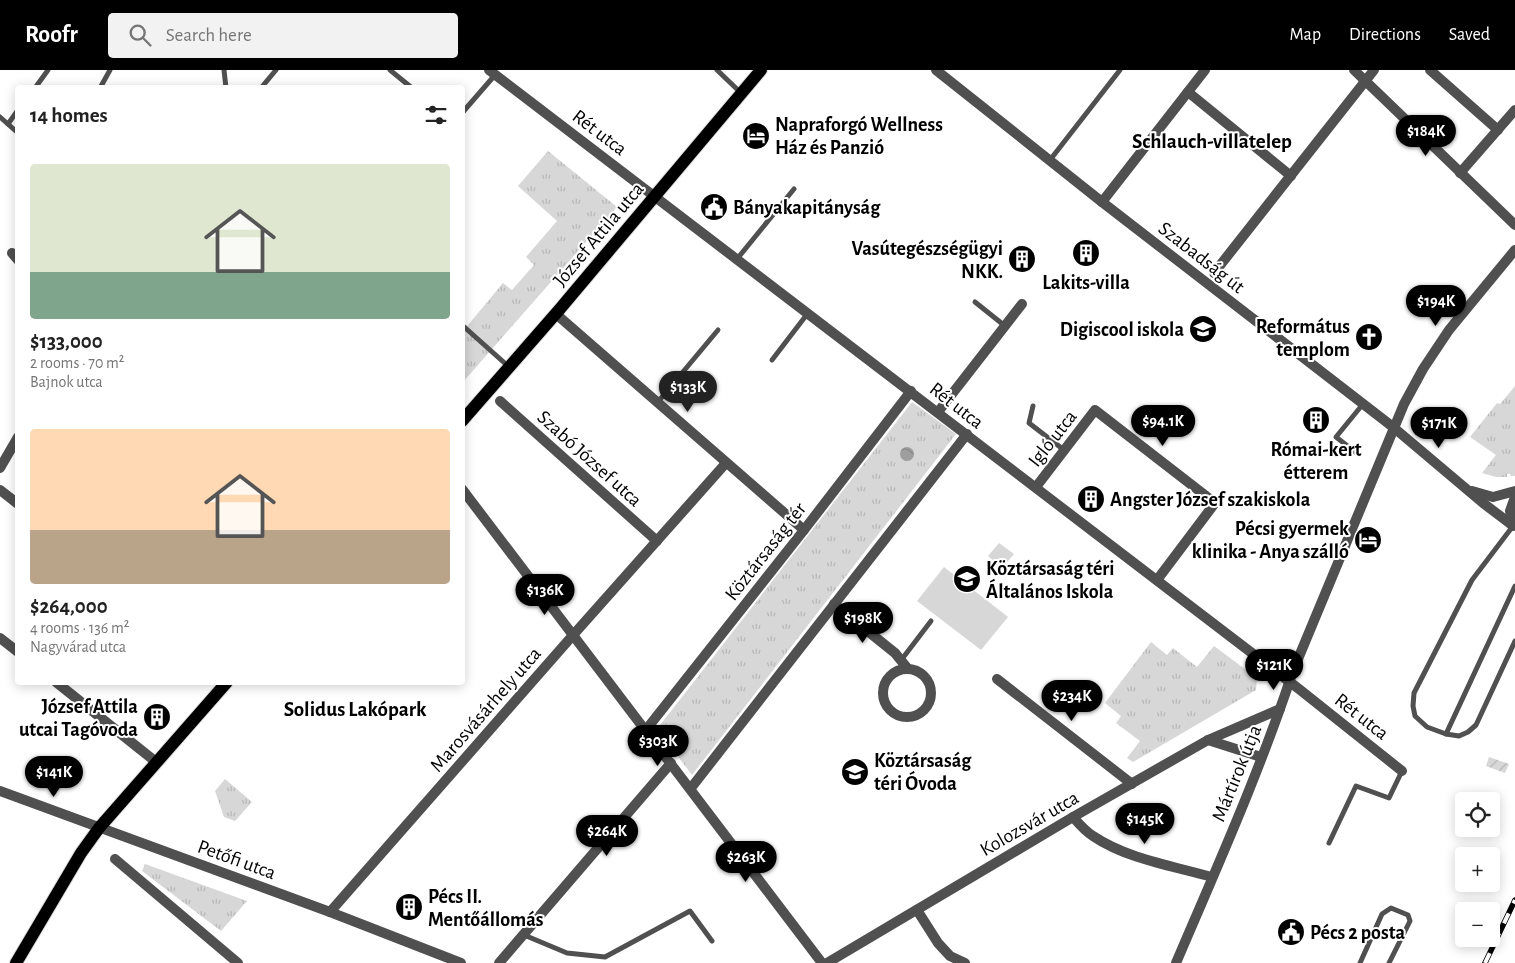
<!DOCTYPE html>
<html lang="en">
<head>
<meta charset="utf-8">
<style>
  :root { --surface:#fff; --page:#f2f2f2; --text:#222; --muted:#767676; --accent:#000 }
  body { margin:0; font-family:"Alegreya Sans",sans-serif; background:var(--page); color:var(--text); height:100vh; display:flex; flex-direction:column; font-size:19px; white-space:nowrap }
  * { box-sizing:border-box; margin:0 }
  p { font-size:16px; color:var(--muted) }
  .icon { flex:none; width:28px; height:28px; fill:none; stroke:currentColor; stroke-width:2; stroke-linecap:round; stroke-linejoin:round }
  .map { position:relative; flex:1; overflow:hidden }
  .drawer { position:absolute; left:15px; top:15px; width:450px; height:600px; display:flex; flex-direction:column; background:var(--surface); border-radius:5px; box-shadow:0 2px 12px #0003 }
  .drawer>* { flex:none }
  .controls { position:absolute; left:1455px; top:722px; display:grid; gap:10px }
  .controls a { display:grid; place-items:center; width:45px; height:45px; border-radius:5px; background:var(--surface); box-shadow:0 2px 12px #0003; font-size:25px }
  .price { position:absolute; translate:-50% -42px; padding:0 11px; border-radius:18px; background:var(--accent); color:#fff; font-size:16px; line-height:32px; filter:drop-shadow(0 1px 2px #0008) }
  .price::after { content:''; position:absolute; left:50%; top:30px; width:15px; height:11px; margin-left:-8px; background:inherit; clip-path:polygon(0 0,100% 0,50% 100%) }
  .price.current { background:#222; color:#fff }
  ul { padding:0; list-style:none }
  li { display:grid; align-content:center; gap:10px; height:265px; padding:0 15px }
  li span { display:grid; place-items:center; height:155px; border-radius:5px; color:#555 }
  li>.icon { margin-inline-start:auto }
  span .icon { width:90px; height:90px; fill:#fffc; stroke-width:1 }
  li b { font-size:21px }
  h2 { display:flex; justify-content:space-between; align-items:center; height:60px; padding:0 15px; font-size:21px }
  header { display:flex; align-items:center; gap:30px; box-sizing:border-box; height:70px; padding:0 25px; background:var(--accent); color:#fff }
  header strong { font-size:24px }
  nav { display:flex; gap:28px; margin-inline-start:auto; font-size:18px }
  .search { width:350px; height:45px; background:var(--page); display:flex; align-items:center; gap:12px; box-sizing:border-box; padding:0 18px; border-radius:5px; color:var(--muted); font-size:19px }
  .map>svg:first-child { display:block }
</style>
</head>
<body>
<header>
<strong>Roofr</strong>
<div class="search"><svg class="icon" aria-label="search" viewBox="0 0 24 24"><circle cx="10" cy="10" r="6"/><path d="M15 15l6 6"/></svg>Search here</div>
<nav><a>Map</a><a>Directions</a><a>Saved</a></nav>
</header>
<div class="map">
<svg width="1515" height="893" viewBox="0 0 1515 893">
  <defs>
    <pattern id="grass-tufts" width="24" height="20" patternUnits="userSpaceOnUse" patternTransform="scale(1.25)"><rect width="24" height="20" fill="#d7d7d7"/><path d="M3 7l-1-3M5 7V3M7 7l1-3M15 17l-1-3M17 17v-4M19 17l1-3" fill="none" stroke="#b7b7b7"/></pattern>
    <pattern id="garden-furrows" width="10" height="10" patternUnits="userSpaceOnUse" patternTransform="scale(1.25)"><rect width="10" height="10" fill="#d7d7d7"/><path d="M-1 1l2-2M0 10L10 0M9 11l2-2" fill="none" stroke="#b7b7b7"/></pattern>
    <pattern id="water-waves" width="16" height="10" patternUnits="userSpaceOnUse" patternTransform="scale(1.25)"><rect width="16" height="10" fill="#9e9e9e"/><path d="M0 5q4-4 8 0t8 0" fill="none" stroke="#868686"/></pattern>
  </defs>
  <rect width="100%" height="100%" fill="#fff"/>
  <g fill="url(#grass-tufts)">
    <path d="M548,81L617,137L463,312V261L503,213L512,220L534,195L526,187L557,151L518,116Z"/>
    <path d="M1515,316V406H1511L1510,404H1507V407H1496L1482,403L1496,385L1470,367L1497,333L1500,334Z"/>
    <path d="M912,332L956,364L692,705L657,659Z"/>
    <path d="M1151,572L1167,585L1173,578L1197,597L1214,576L1257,608L1256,620L1133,692L1127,688L1140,671L1116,653L1121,646L1105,633Z"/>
    <path d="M225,709L252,732L235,751L224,747L215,721Z"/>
    <path d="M145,794L247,831L221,861L142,801Z"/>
  </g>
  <path fill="url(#garden-furrows)" d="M1489,687L1509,694L1505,703L1486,696Z"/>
  <g fill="#d7d7d7">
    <path d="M999,473L1014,484L1002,498L988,486Z"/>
    <path d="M944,497L1008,547L981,580L917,531Z"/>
  </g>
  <circle fill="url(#water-waves)" cx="907" cy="384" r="7"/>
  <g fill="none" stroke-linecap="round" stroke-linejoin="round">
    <g stroke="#dbdbdb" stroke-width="14">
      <g id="primary">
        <path d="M462,351L559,240L761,0"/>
        <path d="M16,893L81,783L99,758L227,612"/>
      </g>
    </g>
    <g stroke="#505050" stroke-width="5">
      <path d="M224,0L226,18"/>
      <path d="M390,0L412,18"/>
      <path d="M717,0L741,23"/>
      <path d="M35,18L48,0"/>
      <path d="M100,18L110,0"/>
      <path d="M261,18L276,0"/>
      <path d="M462,43L495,5"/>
      <path d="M0,47L18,63"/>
      <path d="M8,54L18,40"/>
      <path d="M1050,90L1120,0"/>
      <path d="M737,189L794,119"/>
      <path d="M975,232L1005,256"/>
      <path d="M462,255L509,297"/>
      <path d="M772,290L808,243"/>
      <path d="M657,333L718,260"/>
      <path d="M1033,336L1029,353L1064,380"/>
      <path d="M1359,385L1336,367L1363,334"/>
      <path d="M1513,456L1472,510L1414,623L1413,636L1415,646L1427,657L1446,664L1459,666L1468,662L1476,655L1483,640L1515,571"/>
      <path d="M902,589L931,551"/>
      <path d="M1446,664L1515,516"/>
      <path d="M1329,773L1356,716L1389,728L1402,701"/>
      <path d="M524,865L567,883L605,887L690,841L712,871"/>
      <path d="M1360,893L1382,844L1391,838L1408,845L1410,851L1389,893"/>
    </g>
    <g stroke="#505050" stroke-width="10">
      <path d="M489,0L1299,619L1402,701"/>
      <path d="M1354,0L1515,155"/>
      <path d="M1430,0L1498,60"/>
      <path d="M1188,22L1291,106"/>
      <path d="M1460,103L1515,40"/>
      <path d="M1102,132L1205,0"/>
      <path d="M12,183L18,190"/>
      <path d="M1214,203L1374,0"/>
      <path d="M556,244L804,460"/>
      <path d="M500,331L657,471"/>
      <path d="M938,342L1022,234"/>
      <path d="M1393,357L1483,433L1512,455"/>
      <path d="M0,398L18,367"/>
      <path d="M1036,417L1095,340L1215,433L1157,510"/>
      <path d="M462,419L822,893"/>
      <path d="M0,420L18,434"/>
      <path d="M1472,421L1493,427L1515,421"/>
      <path d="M1513,456L1510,441L1515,427"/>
      <path d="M834,534L895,583L908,599"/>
      <path d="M0,568L18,582"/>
      <circle cx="907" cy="623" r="24"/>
      <path d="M997,609L1132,714"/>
      <path d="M56,612L156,692"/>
      <path d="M645,661L804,460L911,321"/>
      <path d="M1208,670L1261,687"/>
      <path d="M691,718L967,364"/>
      <path d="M0,721L330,842L461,893"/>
      <path d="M1073,747C1079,754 1085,761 1093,766C1127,789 1173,796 1212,807"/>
      <path d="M115,789L238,893"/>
      <path d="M917,840L938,873L950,886L965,893"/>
      <path d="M330,842L574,564L726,393"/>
      <path d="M499,893L671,693"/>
      <path d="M827,893L1073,747L1208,670L1280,639"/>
    </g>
    <g stroke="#505050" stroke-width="10">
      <path d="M936,0L1102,132L1393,357"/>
      <path d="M1176,893C1217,797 1260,701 1293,601L1404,334L1423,299L1449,260L1515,180"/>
    </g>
    <use href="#primary" stroke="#000" stroke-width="12"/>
    <g stroke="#000" stroke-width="5.5">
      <path id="rail" d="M1485,893L1515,830"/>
    </g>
    <use href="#rail" stroke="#fff" stroke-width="4" stroke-dasharray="11" stroke-linecap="butt"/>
  </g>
  <defs>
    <g id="hotel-disc" transform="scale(1.4375)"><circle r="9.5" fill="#000" stroke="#fff"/><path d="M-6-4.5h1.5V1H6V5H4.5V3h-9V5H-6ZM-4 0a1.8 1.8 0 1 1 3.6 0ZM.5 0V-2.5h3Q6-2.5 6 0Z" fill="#fff"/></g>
    <g id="civic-disc" transform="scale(1.4375)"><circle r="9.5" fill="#000" stroke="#fff"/><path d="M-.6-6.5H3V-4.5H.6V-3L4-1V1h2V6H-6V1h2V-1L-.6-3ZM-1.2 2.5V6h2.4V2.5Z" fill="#fff"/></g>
    <g id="building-disc" transform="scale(1.4375)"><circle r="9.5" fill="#000" stroke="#fff"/><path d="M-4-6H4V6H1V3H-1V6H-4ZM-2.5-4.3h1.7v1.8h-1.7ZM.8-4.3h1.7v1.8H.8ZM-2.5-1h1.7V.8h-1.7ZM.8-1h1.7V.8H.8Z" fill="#fff"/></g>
    <g id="school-disc" transform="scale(1.4375)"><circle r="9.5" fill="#000" stroke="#fff"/><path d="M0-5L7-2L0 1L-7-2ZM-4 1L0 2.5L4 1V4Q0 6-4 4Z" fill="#fff"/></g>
    <g id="church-disc" transform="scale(1.4375)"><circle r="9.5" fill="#000" stroke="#fff"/><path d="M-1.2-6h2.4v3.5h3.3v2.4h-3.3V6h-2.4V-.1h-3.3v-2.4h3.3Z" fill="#fff"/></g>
  </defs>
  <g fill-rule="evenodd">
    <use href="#hotel-disc" x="756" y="66"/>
    <use href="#civic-disc" x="714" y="137"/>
    <use href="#building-disc" x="1086" y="183"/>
    <use href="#building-disc" x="1022" y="189"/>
    <use href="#school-disc" x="1203" y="259"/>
    <use href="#church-disc" x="1369" y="267"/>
    <use href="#building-disc" x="1316" y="350"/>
    <use href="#building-disc" x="1091" y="429"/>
    <use href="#hotel-disc" x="1368" y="470"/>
    <use href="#school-disc" x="967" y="509"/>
    <use href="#building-disc" x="157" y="647"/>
    <use href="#school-disc" x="855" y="702"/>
    <use href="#building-disc" x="409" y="837"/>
    <use href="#civic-disc" x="1291" y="862"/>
  </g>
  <g text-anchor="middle" stroke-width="4" stroke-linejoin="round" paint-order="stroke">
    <g font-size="20" font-weight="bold" fill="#000" stroke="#fff" text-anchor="start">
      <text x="775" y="61">Napraforgó Wellness<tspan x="775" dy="23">Ház és Panzió</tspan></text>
      <text x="733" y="144">Bányakapitányság</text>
      <text x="1003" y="185" text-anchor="end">Vasútegészségügyi<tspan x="1003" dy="23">NKK.</tspan></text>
      <text x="1086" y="219" text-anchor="middle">Lakits-villa</text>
      <text x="1350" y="263" text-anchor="end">Református<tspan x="1350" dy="23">templom</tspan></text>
      <text x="1184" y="266" text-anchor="end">Digiscool iskola</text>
      <text x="1316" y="386" text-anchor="middle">Római-kert<tspan x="1316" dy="23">étterem</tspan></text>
      <text x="1110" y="436">Angster József szakiskola</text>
      <text x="1349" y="465" text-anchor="end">Pécsi gyermek<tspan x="1349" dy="23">klinika - Anya szálló</tspan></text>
      <text x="986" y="505">Köztársaság téri<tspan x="986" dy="23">Általános Iskola</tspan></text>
      <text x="138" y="643" text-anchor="end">József Attila<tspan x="138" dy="23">utcai Tagóvoda</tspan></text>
      <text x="874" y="697">Köztársaság<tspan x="874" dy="23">téri Óvoda</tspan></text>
      <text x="428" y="833">Pécs II.<tspan x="428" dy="23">Mentőállomás</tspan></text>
      <text x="1310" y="869">Pécs 2 posta</text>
    </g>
    <g font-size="20" fill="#000" stroke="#fff">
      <text transform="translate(600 62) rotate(37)" y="7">Rét utca</text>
      <text transform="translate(598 164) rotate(-50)" y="7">József Attila utca</text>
      <text transform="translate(1202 187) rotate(38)" y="7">Szabadság út</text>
      <text transform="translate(957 335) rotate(38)" y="7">Rét utca</text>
      <text transform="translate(1052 368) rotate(-52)" y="7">Igló utca</text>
      <text transform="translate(590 388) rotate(42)" y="7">Szabó József utca</text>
      <text transform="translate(765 481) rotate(-52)" y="7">Köztársaság tér</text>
      <text transform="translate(485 639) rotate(-49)" y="7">Marosvásárhely utca</text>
      <text transform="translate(1362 646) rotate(38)" y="7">Rét utca</text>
      <text transform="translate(1236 703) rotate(-68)" y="7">Mártírok útja</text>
      <text transform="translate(1029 753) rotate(-30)" y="7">Kolozsvár utca</text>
      <text transform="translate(237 789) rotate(20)" y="7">Petőfi utca</text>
    </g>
    <g font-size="21" font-weight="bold" fill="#000" stroke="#fff">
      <text x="1212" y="78">Schlauch-villatelep</text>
      <text x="355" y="646">Solidus Lakópark</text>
    </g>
  </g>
</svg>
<div class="controls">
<a><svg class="icon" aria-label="locate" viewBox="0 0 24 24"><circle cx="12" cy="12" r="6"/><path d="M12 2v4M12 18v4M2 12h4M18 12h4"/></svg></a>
<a>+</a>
<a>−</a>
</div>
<b class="price" style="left:1426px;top:87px">$184K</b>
<b class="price" style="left:1436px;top:257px">$194K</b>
<b class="price current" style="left:688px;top:343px">$133K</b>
<b class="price" style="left:1163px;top:377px">$94.1K</b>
<b class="price" style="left:1439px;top:379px">$171K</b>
<b class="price" style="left:545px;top:546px">$136K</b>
<b class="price" style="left:863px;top:574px">$198K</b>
<b class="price" style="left:1274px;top:621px">$121K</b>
<b class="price" style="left:1072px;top:652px">$234K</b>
<b class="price" style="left:658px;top:697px">$303K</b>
<b class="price" style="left:54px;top:728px">$141K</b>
<b class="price" style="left:1145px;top:775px">$145K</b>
<b class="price" style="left:607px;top:787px">$264K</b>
<b class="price" style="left:746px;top:813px">$263K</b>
<section class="drawer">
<h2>14 homes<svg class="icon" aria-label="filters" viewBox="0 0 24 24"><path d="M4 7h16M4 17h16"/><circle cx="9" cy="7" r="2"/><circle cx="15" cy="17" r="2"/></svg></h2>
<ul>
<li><span style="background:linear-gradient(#dfe7d0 70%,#7fa58c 0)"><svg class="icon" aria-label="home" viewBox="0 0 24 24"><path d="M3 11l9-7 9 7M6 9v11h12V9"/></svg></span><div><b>$133,000</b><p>2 rooms · 70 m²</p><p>Bajnok utca</p></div></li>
<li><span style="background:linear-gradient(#ffd9b3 65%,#b9a48a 0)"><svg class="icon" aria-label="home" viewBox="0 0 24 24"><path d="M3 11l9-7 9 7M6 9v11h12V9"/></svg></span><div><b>$264,000</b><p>4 rooms · 136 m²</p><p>Nagyvárad utca</p></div></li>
</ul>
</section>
</div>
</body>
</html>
